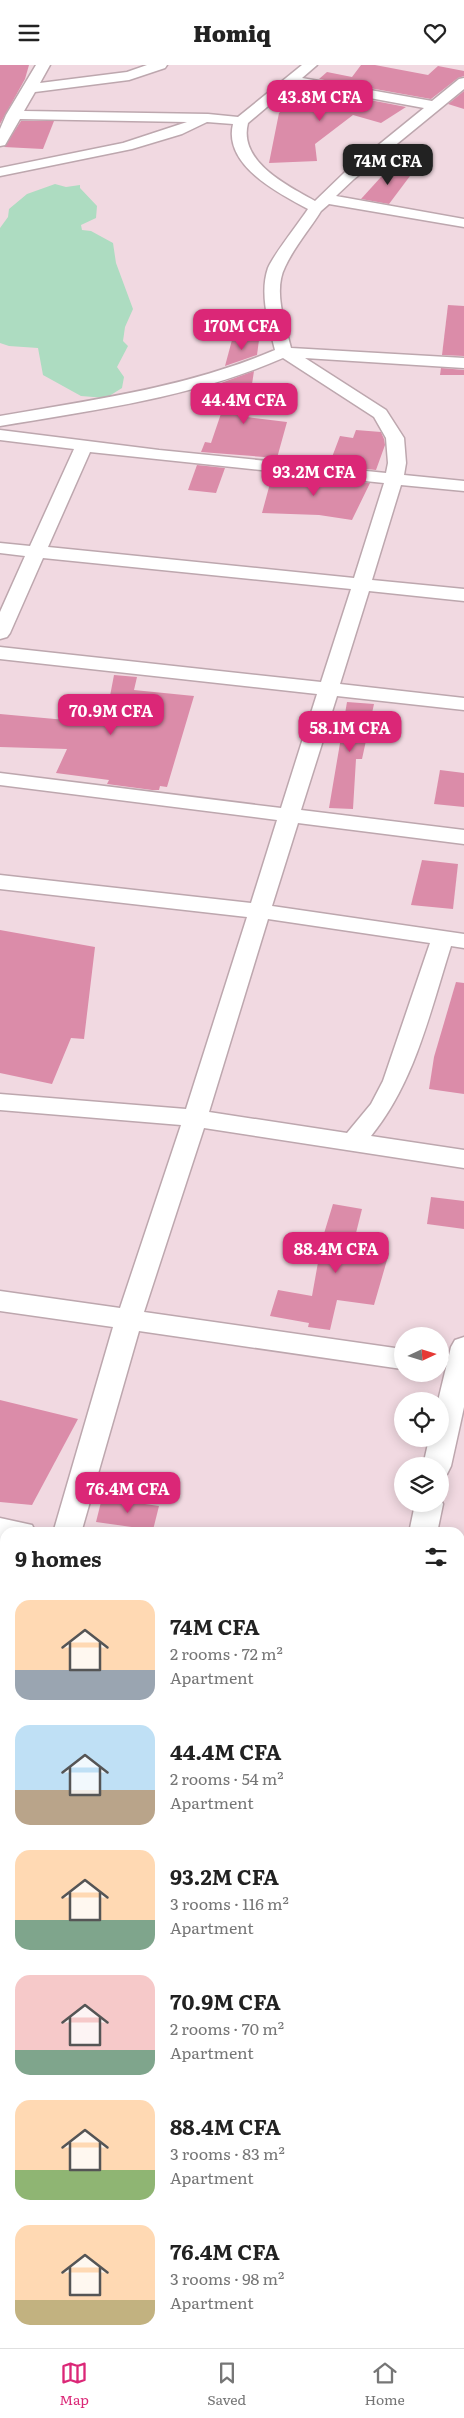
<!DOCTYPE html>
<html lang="en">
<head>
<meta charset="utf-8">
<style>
  :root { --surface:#fff; --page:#f6f6f6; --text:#222; --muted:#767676; --line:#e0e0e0; --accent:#db2777 }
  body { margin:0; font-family:Literata,serif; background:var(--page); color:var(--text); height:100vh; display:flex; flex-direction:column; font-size:19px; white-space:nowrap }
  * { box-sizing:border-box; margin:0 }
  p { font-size:16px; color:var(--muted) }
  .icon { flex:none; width:28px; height:28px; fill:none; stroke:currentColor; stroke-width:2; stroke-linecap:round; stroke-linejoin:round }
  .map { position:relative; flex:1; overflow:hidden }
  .drawer { position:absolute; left:0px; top:1462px; width:465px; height:821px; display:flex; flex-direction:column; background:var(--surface); border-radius:15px 15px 0 0; box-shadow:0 2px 12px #0003 }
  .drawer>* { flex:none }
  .needle { width:32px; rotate:86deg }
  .fabs { position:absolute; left:394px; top:1262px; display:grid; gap:10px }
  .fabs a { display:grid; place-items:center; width:55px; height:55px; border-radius:50%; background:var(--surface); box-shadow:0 2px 12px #0003; font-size:25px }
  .price { position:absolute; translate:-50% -42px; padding:0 11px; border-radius:10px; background:var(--accent); color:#fff; font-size:16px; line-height:32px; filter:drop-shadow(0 1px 2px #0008) }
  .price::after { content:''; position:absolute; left:50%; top:30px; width:15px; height:11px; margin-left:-8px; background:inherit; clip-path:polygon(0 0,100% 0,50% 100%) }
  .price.current { background:#222; color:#fff }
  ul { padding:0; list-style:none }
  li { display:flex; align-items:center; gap:15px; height:125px; padding:0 15px }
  li span { display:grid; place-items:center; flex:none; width:140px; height:100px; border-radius:15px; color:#555 }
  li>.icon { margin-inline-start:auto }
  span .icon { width:60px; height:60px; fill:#fffc; stroke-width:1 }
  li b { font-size:21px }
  h2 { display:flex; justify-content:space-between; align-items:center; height:60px; padding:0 15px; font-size:21px }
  header { display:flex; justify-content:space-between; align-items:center; height:65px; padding:0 15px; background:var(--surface); font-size:22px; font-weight:800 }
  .dock { display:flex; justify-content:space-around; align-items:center; height:70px; border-top:1px solid var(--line); background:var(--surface); font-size:14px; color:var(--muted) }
  .dock a { display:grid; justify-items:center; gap:2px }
  .dock .current { color:var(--accent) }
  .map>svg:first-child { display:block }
</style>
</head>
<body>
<header><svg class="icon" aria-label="menu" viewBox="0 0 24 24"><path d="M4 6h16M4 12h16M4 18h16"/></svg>Homiq<svg class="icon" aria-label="heart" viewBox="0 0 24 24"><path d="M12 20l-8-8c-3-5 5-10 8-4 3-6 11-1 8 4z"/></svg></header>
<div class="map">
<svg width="464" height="2283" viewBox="0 0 464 2283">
  <rect width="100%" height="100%" fill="#f1d9e1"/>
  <path fill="#addcc1" d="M55,119L66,122L80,120V123L97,141L96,153L81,160L82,165L91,166L113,178L116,198L133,244L125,262L123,276L128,281L117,302L124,312L122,323L106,333L81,331L43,310L38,283L9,281L0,278V163L8,152L9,144L27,129Z"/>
  <g fill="#db8ca9">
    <path d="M0,0H29L25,14L0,59Z"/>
    <path d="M361,0H375L428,10L438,1L464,6V11L458,13L431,34L319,14L327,7L352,12Z"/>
    <path d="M308,23L406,42L381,58L353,50L315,79L317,96L269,98L279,48Z"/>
    <path d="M464,26V44L448,39Z"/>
    <path d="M21,56H54L43,84L4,82Z"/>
    <path d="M391,101L413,107L389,139L361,134Z"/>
    <path d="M448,240L464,241V291L442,290Z"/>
    <path d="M232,275H259L257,290L225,301Z"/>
    <path d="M441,303L464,305V310H440Z"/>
    <path d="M254,306L247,352L287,357L277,393L201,387L205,377L211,378L227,331H218L221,318Z"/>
    <path d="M356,365L381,367L384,374L385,380L376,405L329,400L340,371L353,373Z"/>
    <path d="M197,400L225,403L216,428L188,425Z"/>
    <path d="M272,411L324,414L370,418L352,455L319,450L262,448Z"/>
    <path d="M114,610L137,612L134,625L194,631L167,722L160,721L159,725H152L107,719L109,715L56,708L67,684L0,682V649L77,656L86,629L110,631Z"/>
    <path d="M347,637L374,639L362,694H356L353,744L329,743Z"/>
    <path d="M440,705L464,708V742L434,739Z"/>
    <path d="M422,795L458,799L453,844L411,840Z"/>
    <path d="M0,865L95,882L84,974L71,973L52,1019L0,1008Z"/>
    <path d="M456,917L464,918V1029L429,1024L434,992Z"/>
    <path d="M431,1132L464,1136V1164L427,1159Z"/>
    <path d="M333,1139L362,1144L353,1180L389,1188L374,1240L337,1235L330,1265L308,1262L309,1258L270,1251L278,1225L312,1231L322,1175Z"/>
    <path d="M0,1335L78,1354L32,1440L0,1437Z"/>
    <path d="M102,1433L159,1441L153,1465L96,1457Z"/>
  </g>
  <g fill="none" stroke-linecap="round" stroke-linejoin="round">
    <g stroke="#bda7ae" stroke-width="3">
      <g id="minor">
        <path d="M36,0H50L40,18L127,7L147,0H167L165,3L129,15L35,27L24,46L208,49L238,52L302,0H317L302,13L432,36L459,14L464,13V24L354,114L336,131L464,154V162L329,139L321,146C310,164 294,182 285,202C273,225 285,259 291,283L464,293V303L305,293L386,345L404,373L406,398L404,410L464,416V426L401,420L372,515L464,524V536L369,526L340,619L464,633V645L337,631L301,745L464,765V779L298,758L272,841L464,869V883L451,881C430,947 415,1017 371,1071L464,1085V1103L204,1063L144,1247L402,1284V1304L139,1266L81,1468H53L113,1262L0,1246V1226L120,1243L181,1060L0,1045V1029L186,1044L247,852L0,824V810L251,838L277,755L0,720V708L281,743L317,629L0,594V582L321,617L351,524L43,493L10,568L7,572L0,574V547L25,491L0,488V478L30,481L74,384L0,375V365L159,385L386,408L388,398L386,373L374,352L283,293C194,332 95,345 0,361V351C93,335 188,322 275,285C269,260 259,229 268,203C274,189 298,159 308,144C278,128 223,100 233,59L207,57L182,69L132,84L0,111V103L123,78L187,57L20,54L5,80L0,81V64L6,50ZM294,19L424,43L344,108L315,136C286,120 238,96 248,58ZM90,387L384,418L354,513L48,482ZM268,854L430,878L383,1016L371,1039L347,1068L209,1047Z"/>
        <path d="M464,1272V1342L451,1401L447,1409L440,1411V1401H423L429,1374H440V1336H438L451,1282L455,1275Z"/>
        <path d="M440,1433L443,1439L437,1468H409L415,1439H440Z"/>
        <path d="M0,1453L32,1460L36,1468H5V1477H0Z"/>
        <path d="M460,1533L464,1534V1558L460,1557Z"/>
        <path d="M5,1646V1686L0,1688V1647Z"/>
        <path d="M0,1837H5V1923L0,1925V1868L3,1867H0Z"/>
        <rect x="460" y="1874" width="4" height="32"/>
        <path d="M460,2173L464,2174V2210L460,2209Z"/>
        <path d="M281,2279H317L316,2283H280Z"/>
      </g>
    </g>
    <use href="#minor" fill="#fff" fill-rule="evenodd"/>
  </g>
</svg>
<div class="fabs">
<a><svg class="needle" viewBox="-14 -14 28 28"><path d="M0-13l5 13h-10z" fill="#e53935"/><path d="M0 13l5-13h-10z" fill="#767676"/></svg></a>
<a><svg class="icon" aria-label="locate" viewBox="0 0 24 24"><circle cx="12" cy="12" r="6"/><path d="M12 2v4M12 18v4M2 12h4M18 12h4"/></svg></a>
<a><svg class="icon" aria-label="layers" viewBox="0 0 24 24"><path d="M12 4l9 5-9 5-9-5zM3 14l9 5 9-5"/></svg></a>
</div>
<b class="price" style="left:320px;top:57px">43.8M CFA</b>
<b class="price current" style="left:388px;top:121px">74M CFA</b>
<b class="price" style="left:242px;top:286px">170M CFA</b>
<b class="price" style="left:244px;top:360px">44.4M CFA</b>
<b class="price" style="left:314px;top:432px">93.2M CFA</b>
<b class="price" style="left:111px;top:671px">70.9M CFA</b>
<b class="price" style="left:350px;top:688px">58.1M CFA</b>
<b class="price" style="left:336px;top:1209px">88.4M CFA</b>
<b class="price" style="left:128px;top:1449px">76.4M CFA</b>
<section class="drawer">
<h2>9 homes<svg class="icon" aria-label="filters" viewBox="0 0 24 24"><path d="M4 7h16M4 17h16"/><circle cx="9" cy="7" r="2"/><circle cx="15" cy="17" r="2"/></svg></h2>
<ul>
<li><span style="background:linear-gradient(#ffd9b3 70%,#9aa5b1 0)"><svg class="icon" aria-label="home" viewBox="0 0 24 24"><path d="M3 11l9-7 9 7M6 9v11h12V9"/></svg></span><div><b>74M CFA</b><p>2 rooms · 72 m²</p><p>Apartment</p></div></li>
<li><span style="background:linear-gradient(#bfe0f5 65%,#b9a48a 0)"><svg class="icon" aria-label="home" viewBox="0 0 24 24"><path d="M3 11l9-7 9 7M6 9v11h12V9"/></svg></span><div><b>44.4M CFA</b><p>2 rooms · 54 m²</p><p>Apartment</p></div></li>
<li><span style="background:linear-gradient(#ffd9b3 70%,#7fa58c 0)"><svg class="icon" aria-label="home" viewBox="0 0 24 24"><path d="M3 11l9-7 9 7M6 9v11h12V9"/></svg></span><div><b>93.2M CFA</b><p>3 rooms · 116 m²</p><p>Apartment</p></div></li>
<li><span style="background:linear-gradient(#f6c9c9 75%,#7fa58c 0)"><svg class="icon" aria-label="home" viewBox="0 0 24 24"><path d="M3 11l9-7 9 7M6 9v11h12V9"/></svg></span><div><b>70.9M CFA</b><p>2 rooms · 70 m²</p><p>Apartment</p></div></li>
<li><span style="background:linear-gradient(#ffd9b3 70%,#8fb573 0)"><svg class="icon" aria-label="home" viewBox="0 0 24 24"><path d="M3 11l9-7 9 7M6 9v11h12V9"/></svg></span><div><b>88.4M CFA</b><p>3 rooms · 83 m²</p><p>Apartment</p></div></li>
<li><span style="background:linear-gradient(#ffd9b3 75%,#c2b280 0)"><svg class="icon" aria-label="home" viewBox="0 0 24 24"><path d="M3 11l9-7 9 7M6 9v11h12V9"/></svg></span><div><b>76.4M CFA</b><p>3 rooms · 98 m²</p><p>Apartment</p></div></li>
</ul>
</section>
</div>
<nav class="dock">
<a class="current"><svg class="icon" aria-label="map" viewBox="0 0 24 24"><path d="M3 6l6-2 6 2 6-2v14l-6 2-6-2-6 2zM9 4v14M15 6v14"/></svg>Map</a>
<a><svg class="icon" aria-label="saved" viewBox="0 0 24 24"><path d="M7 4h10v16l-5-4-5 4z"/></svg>Saved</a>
<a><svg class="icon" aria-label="home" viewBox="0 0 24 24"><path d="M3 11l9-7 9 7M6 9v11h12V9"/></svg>Home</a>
</nav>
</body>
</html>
